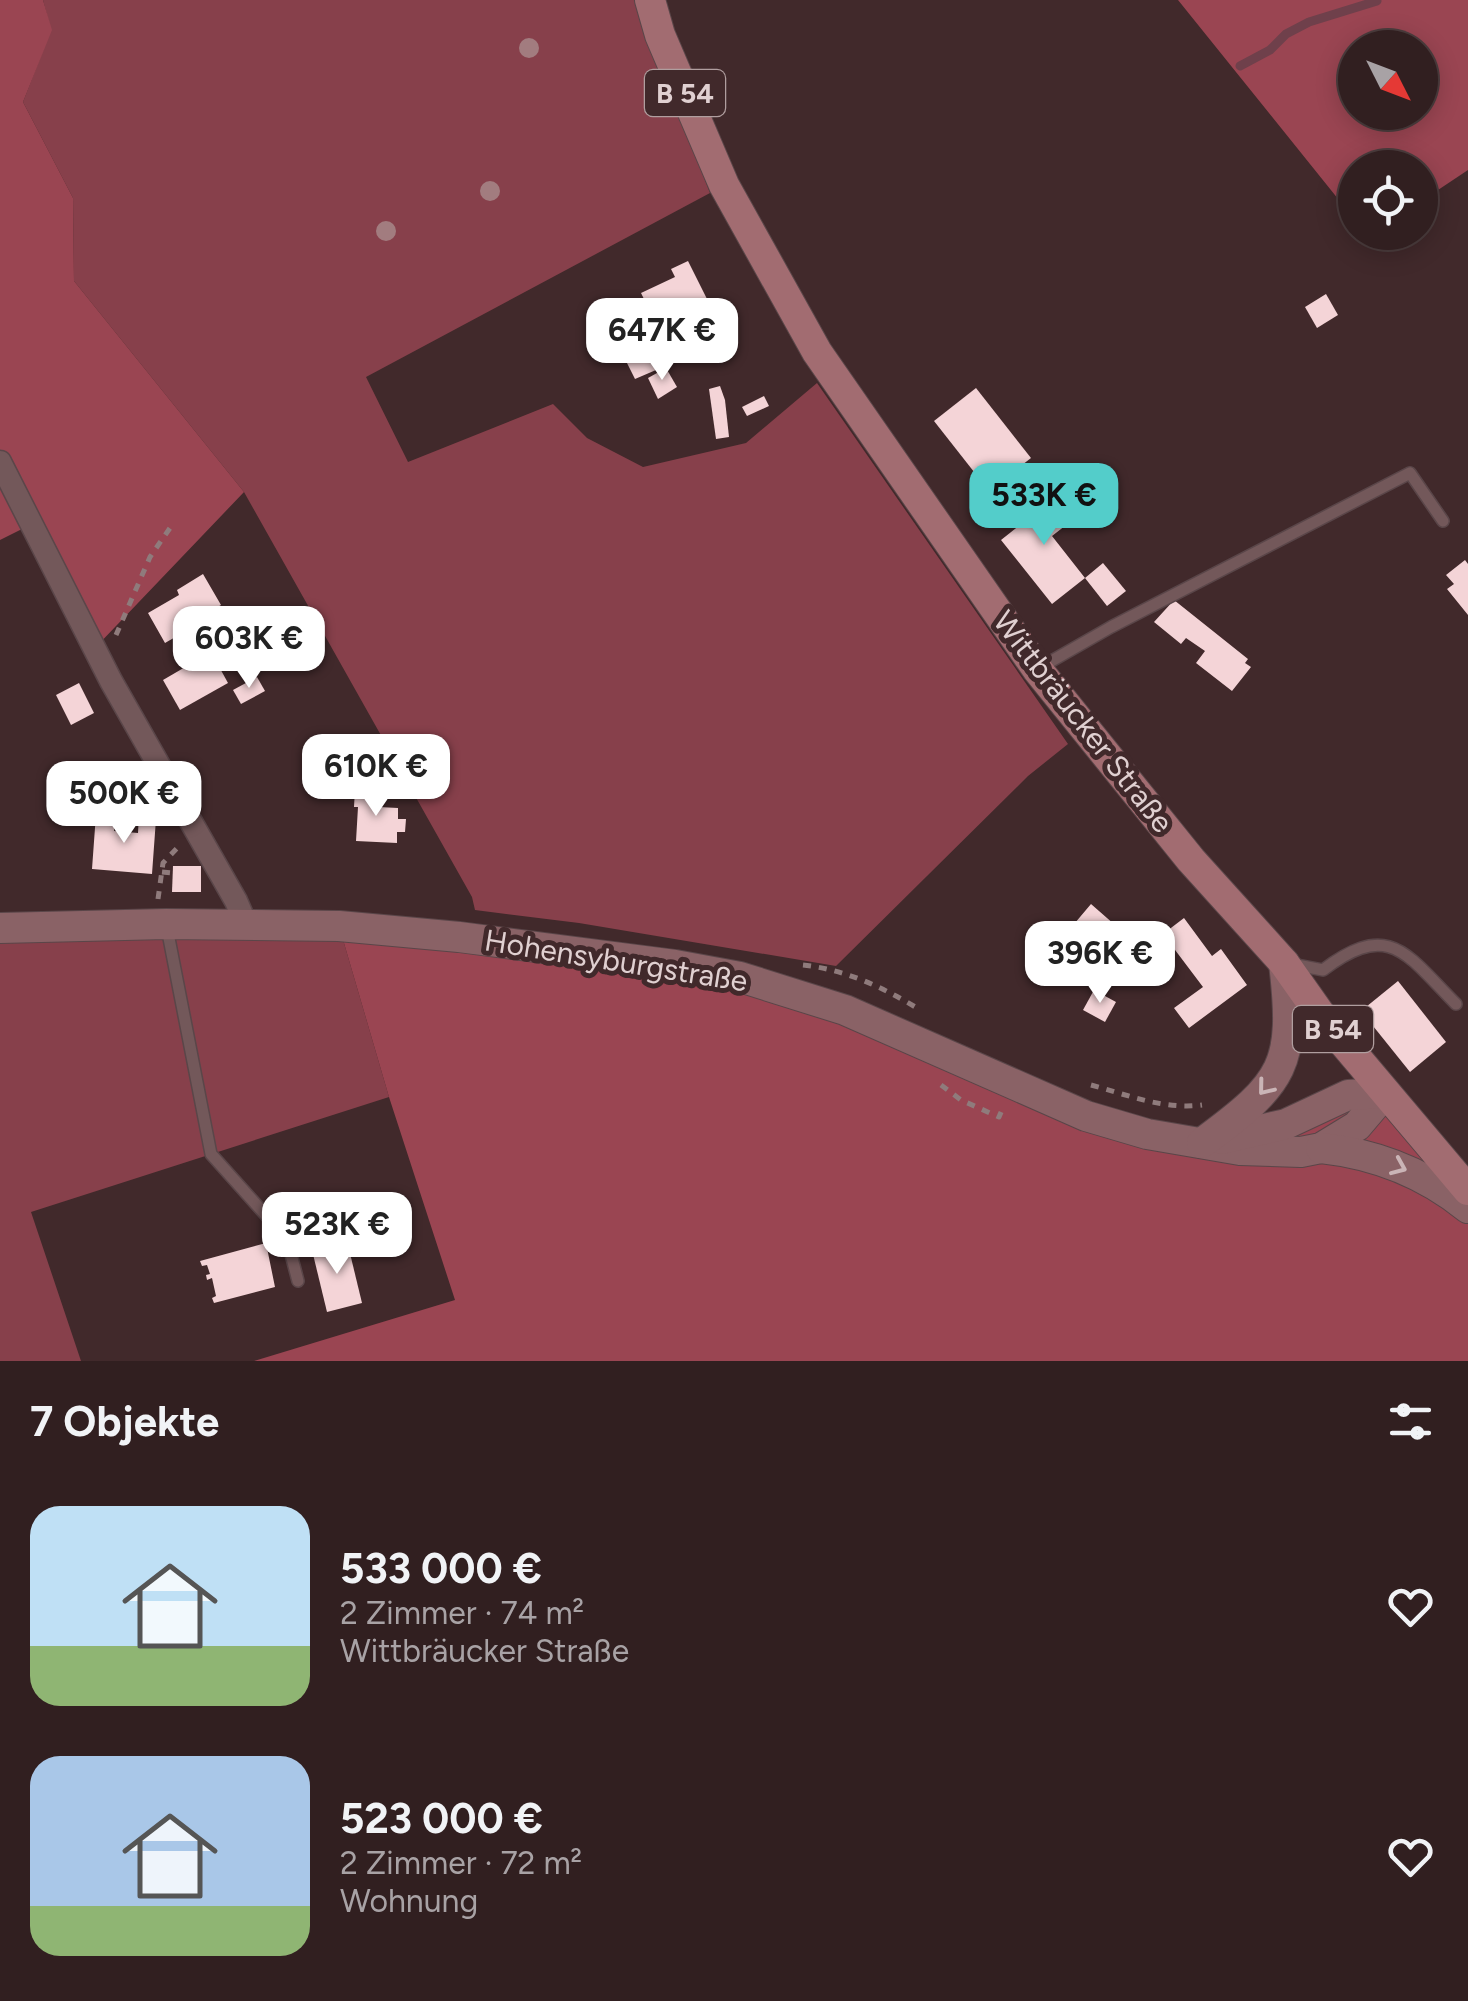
<!DOCTYPE html>
<html lang="de">
<head>
<meta charset="utf-8">
<style>
  :root { --surface:#311f20; --page:#3d2c2d; --text:#f1f3f6; --muted:#a8a2a5; --line:#4c3d3e; --accent:#53cdca }
  body { margin:0; font-family:Figtree,sans-serif; background:var(--page); color:var(--text); height:100vh; display:flex; flex-direction:column; font-size:38px; white-space:nowrap }
  * { box-sizing:border-box; margin:0 }
  p { font-size:32px; color:var(--muted) }
  .icon { flex:none; width:55px; height:55px; fill:none; stroke:currentColor; stroke-width:2; stroke-linecap:round; stroke-linejoin:round }
  .map { position:relative; height:1361px; overflow:hidden }
  .panel { display:flex; flex-direction:column; background:var(--surface); flex:1 }
  .panel>* { flex:none }
  .needle { width:65px; rotate:132deg }
  .fabs { position:absolute; left:1338px; top:30px; display:grid; gap:20px }
  .fabs a { display:grid; place-items:center; width:100px; height:100px; border-radius:50%; background:var(--surface); box-shadow:0 5px 25px #0003,0 0 0 2px var(--line); font-size:50px }
  .price { position:absolute; translate:-50% -85px; padding:0 22px; border-radius:20px; background:#fff; color:#222; font-size:32px; line-height:65px; filter:drop-shadow(0 2px 5px #0008) }
  .price::after { content:''; position:absolute; left:50%; top:60px; width:30px; height:22px; margin-left:-15px; background:inherit; clip-path:polygon(0 0,100% 0,50% 100%) }
  .price.current { background:var(--accent); color:#111 }
  ul { padding:0; list-style:none }
  li { display:flex; align-items:center; gap:30px; height:250px; padding:0 30px }
  li span { display:grid; place-items:center; flex:none; width:280px; height:200px; border-radius:30px; color:#555 }
  li>.icon { margin-inline-start:auto }
  span .icon { width:120px; height:120px; fill:#fffc; stroke-width:1 }
  li b { font-size:42px }
  h2 { display:flex; justify-content:space-between; align-items:center; height:120px; padding:0 30px; font-size:42px }
  .map>svg:first-child { display:block }
</style>
</head>
<body>
<div class="map">
<svg width="1468" height="1361" viewBox="0 0 1468 1361">
  <rect width="100%" height="100%" fill="#41292b"/>
  <g fill="#87404b">
    <path d="M43,0H635L710,193L366,377L408,462L553,404L587,438L643,467L746,443L817,383L1068,744L1028,776L836,966L579,923L475,910L472,897L244,492L74,281L73,198L23,102L51,30Z"/>
    <path d="M339,926L389,1097L31,1212L81,1361H0V928Z"/>
  </g>
  <g fill="#9a4552" fill-rule="evenodd">
    <path d="M0,0H43L52,30L23,102L73,198L74,281L244,492L95,648L32,524L0,540Z"/>
    <path d="M1178,0H1468V170L1420,202V168H1355V220ZM1355,48H1420V112H1355Z"/>
    <path d="M339,926L675,965L908,1036L1202,1143L1385,1093L1468,1190V1361H254L455,1300L389,1097Z"/>
  </g>
  <g fill="none" stroke-linecap="round" stroke-linejoin="round">
    <path stroke="#6f404b" stroke-width="9" d="M1240,66L1270,50L1286,34L1309,22L1377,1"/>
  </g>
  <g fill="#f4d4d7">
    <path d="M688,261L712,309L684,321L688,328L676,334L672,326L655,334L641,301L644,299L641,293L675,277L671,269Z"/>
    <path d="M1326,294L1338,315L1317,328L1305,307Z"/>
    <path d="M646,348L656,370L635,379L624,357Z"/>
    <path d="M666,368L677,387L658,399L648,378Z"/>
    <path d="M720,386L725,400L729,437L716,439L709,389Z"/>
    <path d="M976,388L1031,458L989,491L934,421Z"/>
    <path d="M764,396L769,406L747,416L742,407Z"/>
    <path d="M1041,487L1070,522L1052,536L1085,578L1052,604L1001,540L1034,514L1024,502Z"/>
    <path d="M1465,560L1468,564V615L1447,589L1454,584L1446,575Z"/>
    <path d="M1103,563L1126,591L1107,606L1085,578Z"/>
    <path d="M203,574L221,605L207,613L210,618L213,615L219,626L197,639L191,628L165,643L148,613L179,595L177,590Z"/>
    <path d="M1174,600L1248,659L1245,663L1251,667L1232,691L1196,663L1205,651L1186,638L1181,644L1154,622Z"/>
    <path d="M211,652L228,683L180,710L163,680Z"/>
    <path d="M257,677L265,691L241,704L233,690Z"/>
    <path d="M79,683L94,713L71,725L56,695Z"/>
    <path d="M393,754L405,776L393,783L380,761Z"/>
    <path d="M355,789L380,791L379,807L398,808V819H406L405,832H397V843L356,841L358,807H354Z"/>
    <path d="M111,811H115L114,831L138,833L139,813H143V817L156,819L152,874L92,869L96,814L110,815Z"/>
    <path d="M173,866H201V892H172Z"/>
    <path d="M1091,904L1123,932L1089,971L1060,947L1056,951L1053,949Z"/>
    <path d="M1184,918L1212,956L1221,949L1247,985L1189,1028L1174,1008L1203,987L1163,934Z"/>
    <path d="M1398,981L1446,1042L1410,1072L1361,1011Z"/>
    <path d="M1094,990L1116,1002L1105,1022L1083,1010Z"/>
    <path d="M347,1241L362,1303L327,1312L312,1250Z"/>
    <path d="M266,1243L275,1287L214,1303L212,1298L216,1296L212,1278L207,1280L206,1275L210,1274L207,1265L202,1266L200,1261Z"/>
  </g>
  <g fill="none" stroke-linecap="round" stroke-linejoin="round">
    <g stroke="#5a4649" stroke-width="14">
      <g id="lane">
        <path d="M1041,667L1111,627L1410,473L1443,521"/>
        <path d="M167,928L211,1154L287,1239L298,1281"/>
        <path d="M1292,964L1323,970C1390,919 1407,955 1456,1004"/>
      </g>
    </g>
    <g stroke="#5a4649" stroke-width="25">
      <path id="street" d="M0,462L111,681L236,901L246,924"/>
    </g>
    <g stroke="#5a4649" stroke-width="32">
      <g id="secondary">
        <path d="M0,928L166,924L339,926L459,937L675,965L740,977L845,1010L1086,1116L1147,1134L1240,1150L1301,1152L1321,1148L1357,1126L1385,1093"/>
        <path d="M1222,1139L1286,1124L1348,1095L1385,1093"/>
        <path d="M1202,1143C1285,1082 1296,1065 1284,963"/>
        <path d="M1321,1148C1376,1154 1425,1173 1468,1208"/>
      </g>
    </g>
    <g stroke="#5a4649" stroke-width="32">
      <path id="primary" d="M650,0L660,35L724,185L817,352L1037,669L1191,860L1284,963L1322,1017L1468,1190"/>
    </g>
    <g stroke="#8f7b7c" stroke-width="5" stroke-dasharray="8 8" stroke-linecap="butt">
      <path d="M116,635L150,557L170,528"/>
      <path d="M162,872L172,873"/>
      <path d="M158,899L163,863L179,846"/>
      <path d="M803,965C846,970 880,986 917,1008"/>
      <path d="M941,1085L961,1100L999,1117L1002,1110"/>
      <path d="M1091,1085C1128,1095 1164,1110 1202,1105"/>
    </g>
    <use href="#lane" stroke="#73585a" stroke-width="11"/>
    <use href="#street" stroke="#73585a" stroke-width="22"/>
    <use href="#secondary" stroke="#8a6266" stroke-width="30"/>
    <use href="#primary" stroke="#a26c71" stroke-width="30"/>
  </g>
  <g fill="#a27c7f">
    <circle cx="529" cy="48" r="10"/>
    <circle cx="490" cy="191" r="10"/>
    <circle cx="386" cy="231" r="10"/>
  </g>
  <defs><path id="oneway-chevron" d="M-2-3.5L2.5 0L-2 3.5" fill="none" stroke-width="1.6" stroke-linecap="round" stroke-linejoin="round" transform="scale(2.5)"/></defs>
  <g stroke="#cab4b6">
    <use href="#oneway-chevron" transform="translate(1265 1088) rotate(129)"/>
    <use href="#oneway-chevron" transform="translate(1399 1167) rotate(23)"/>
  </g>
  <g text-anchor="middle" stroke-width="10" stroke-linejoin="round" paint-order="stroke">
    <g fill="#41292b" stroke="#b09e9f" stroke-width="2.5">
      <rect x="645" y="70" width="80" height="46" rx="8"/>
      <rect x="1293" y="1006" width="80" height="46" rx="8"/>
    </g>
    <g font-size="28" font-weight="bold" fill="#e0d0d1">
      <text x="685" y="103">B 54</text>
      <text x="1333" y="1039">B 54</text>
    </g>
    <g font-size="30" fill="#e0d0d1" stroke="#41292b">
      <text transform="translate(1083 722) rotate(52)" y="10">Wittbräucker Straße</text>
      <text transform="translate(616 961) rotate(9)" y="10">Hohensyburgstraße</text>
    </g>
  </g>
</svg>
<div class="fabs">
<a><svg class="needle" viewBox="-14 -14 28 28"><path d="M0-13l5 13h-10z" fill="#e53935"/><path d="M0 13l5-13h-10z" fill="#a8a2a5"/></svg></a>
<a><svg class="icon" aria-label="locate" viewBox="0 0 24 24"><circle cx="12" cy="12" r="6"/><path d="M12 2v4M12 18v4M2 12h4M18 12h4"/></svg></a>
</div>
<b class="price" style="left:662px;top:383px">647K €</b>
<b class="price current" style="left:1044px;top:548px">533K €</b>
<b class="price" style="left:249px;top:691px">603K €</b>
<b class="price" style="left:376px;top:819px">610K €</b>
<b class="price" style="left:124px;top:846px">500K €</b>
<b class="price" style="left:1100px;top:1006px">396K €</b>
<b class="price" style="left:337px;top:1277px">523K €</b>
</div>
<section class="panel">
<h2>7 Objekte<svg class="icon" aria-label="filters" viewBox="0 0 24 24"><path d="M4 7h16M4 17h16"/><circle cx="9" cy="7" r="2"/><circle cx="15" cy="17" r="2"/></svg></h2>
<ul>
<li><span style="background:linear-gradient(#bfe0f5 70%,#8fb573 0)"><svg class="icon" aria-label="home" viewBox="0 0 24 24"><path d="M3 11l9-7 9 7M6 9v11h12V9"/></svg></span><div><b>533 000 €</b><p>2 Zimmer · 74 m²</p><p>Wittbräucker Straße</p></div><svg class="icon" aria-label="heart" viewBox="0 0 24 24"><path d="M12 20l-8-8c-3-5 5-10 8-4 3-6 11-1 8 4z"/></svg></li>
<li><span style="background:linear-gradient(#a9c7e8 75%,#8fb573 0)"><svg class="icon" aria-label="home" viewBox="0 0 24 24"><path d="M3 11l9-7 9 7M6 9v11h12V9"/></svg></span><div><b>523 000 €</b><p>2 Zimmer · 72 m²</p><p>Wohnung</p></div><svg class="icon" aria-label="heart" viewBox="0 0 24 24"><path d="M12 20l-8-8c-3-5 5-10 8-4 3-6 11-1 8 4z"/></svg></li>
</ul>
</section>
</body>
</html>
